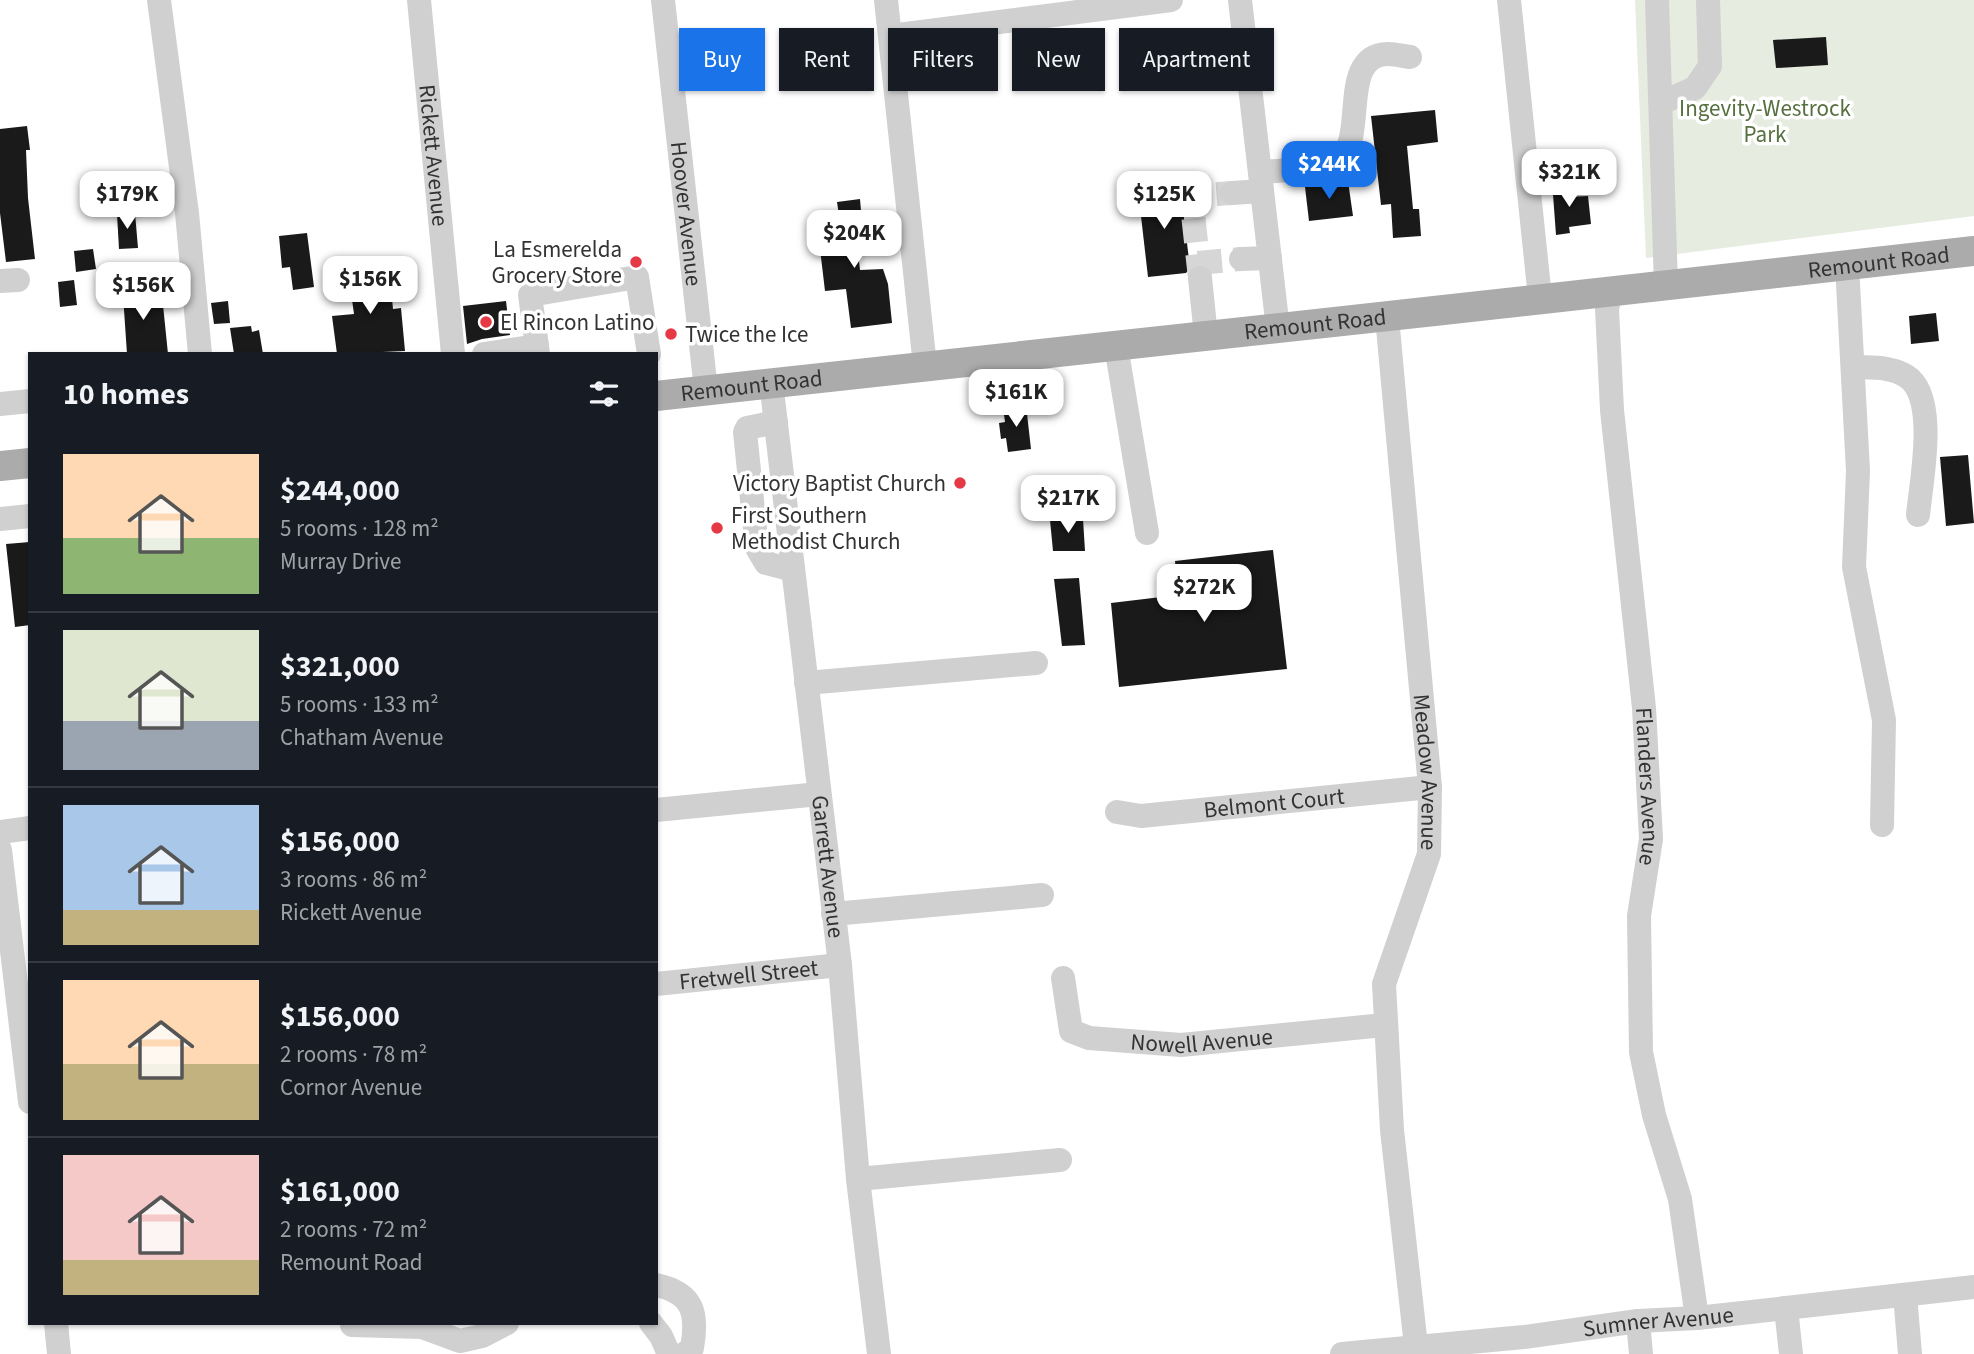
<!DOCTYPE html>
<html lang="en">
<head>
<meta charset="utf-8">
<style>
  :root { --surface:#171b24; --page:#242831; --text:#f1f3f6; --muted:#9ea1a6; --line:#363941; --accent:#1a73e8 }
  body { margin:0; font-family:"Source Sans 3",sans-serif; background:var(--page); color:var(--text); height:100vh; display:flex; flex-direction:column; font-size:26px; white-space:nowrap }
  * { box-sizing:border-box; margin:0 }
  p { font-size:23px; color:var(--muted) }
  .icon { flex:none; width:38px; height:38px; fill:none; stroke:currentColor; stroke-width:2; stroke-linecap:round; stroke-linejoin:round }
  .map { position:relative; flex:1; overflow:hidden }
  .details { position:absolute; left:28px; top:352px; width:630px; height:973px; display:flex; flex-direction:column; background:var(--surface); border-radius:0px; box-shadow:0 2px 5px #0004 }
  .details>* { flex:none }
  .hud { position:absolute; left:679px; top:28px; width:665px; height:63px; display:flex; gap:14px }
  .price { position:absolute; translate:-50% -60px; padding:0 16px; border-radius:14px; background:#fff; color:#222; font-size:23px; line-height:46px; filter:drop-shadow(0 2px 4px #0008) }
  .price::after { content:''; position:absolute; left:50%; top:42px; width:21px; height:16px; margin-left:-10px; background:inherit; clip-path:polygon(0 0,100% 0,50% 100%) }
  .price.active { background:var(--accent); color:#fff }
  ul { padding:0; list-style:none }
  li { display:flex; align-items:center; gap:21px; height:175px; padding:0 35px }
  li+li { border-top:2px solid var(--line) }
  li span { display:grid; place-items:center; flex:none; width:196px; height:140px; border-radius:0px; color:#555 }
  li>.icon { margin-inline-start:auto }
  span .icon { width:84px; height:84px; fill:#fffc; stroke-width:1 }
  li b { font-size:30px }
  h2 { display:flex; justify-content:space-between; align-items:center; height:84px; padding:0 35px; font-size:30px }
  .pill { padding:0 24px; border-radius:0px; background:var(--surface); box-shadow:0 2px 5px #0004; font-size:24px; line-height:63px }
  .pill.active { background:var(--accent); color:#fff }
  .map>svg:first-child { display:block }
</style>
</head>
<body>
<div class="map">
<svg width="1974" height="1354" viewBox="0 0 1974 1354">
  <rect width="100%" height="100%" fill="#fff"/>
  <path fill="#e6ecdf" d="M1635,0H1974V216L1646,258Z"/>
  <g fill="#1a1a1a">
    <path d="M1826,37L1828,65L1776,68L1773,40Z"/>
    <path d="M1435,110L1438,142L1407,146L1413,209H1419L1421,236L1393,238L1391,204L1381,205L1371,116Z"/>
    <path d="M27,126L30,150H26L28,198L35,259L6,262L0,213V129Z"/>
    <path d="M1566,180L1568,197L1588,196L1591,224L1569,227L1570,233L1556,235L1552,181Z"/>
    <path d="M1348,181L1353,216L1309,221L1305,187Z"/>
    <path d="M1180,185L1190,268L1186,273L1148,277L1138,190Z"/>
    <path d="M860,199L863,234H856L860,270L883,269L888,284L892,323L851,328L846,289L825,291L818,232L841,229L837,202Z"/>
    <path d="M135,213L138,248L119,249L117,214Z"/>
    <path d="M307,233L314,287L293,290L290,267L282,268L279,236Z"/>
    <path d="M93,249L96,269L76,272L74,251Z"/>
    <path d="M389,267L393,309L401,308L405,351L337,354L332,316L354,314L348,271Z"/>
    <path d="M142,278L146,307L163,305L168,354H127L122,280Z"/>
    <path d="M74,280L77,305L60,307L58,282Z"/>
    <path d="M228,301L230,323L214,324L211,303Z"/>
    <path d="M506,301L510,335L482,339L467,344L463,306Z"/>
    <path d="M1936,313L1939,341L1911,344L1909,316Z"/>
    <path d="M251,326L252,332L259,330L263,354H234L230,328Z"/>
    <path d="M1026,405L1031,449L1008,452L1006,438L1001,439L999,423L1005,422L1003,407Z"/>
    <path d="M1968,455L1974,523L1946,526L1940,457Z"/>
    <path d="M1083,519L1085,551H1053L1050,520Z"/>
    <path d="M30,542V625L15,627L6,544Z"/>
    <path d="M1273,550L1287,669L1119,687L1111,603L1178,595L1175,561Z"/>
    <path d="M1079,578L1085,645L1062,646L1054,579Z"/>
  </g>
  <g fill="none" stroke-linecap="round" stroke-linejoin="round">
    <g stroke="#d6d6d6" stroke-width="24" stroke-dasharray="24 12" stroke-linecap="butt">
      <path d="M1198,263L1241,259"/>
      <path d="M1200,278L1191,196L1232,193"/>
    </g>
    <g stroke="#d0d0d0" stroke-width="24">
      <path d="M159,0L187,213L200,354"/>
      <path id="s1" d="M419,0L453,354"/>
      <path id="s2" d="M663,0L706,390"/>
      <path d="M886,0L925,366"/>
      <path d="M1240,0L1278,329"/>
      <path d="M1509,0L1540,298"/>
      <path d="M1657,0L1666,286"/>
      <path d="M890,36L1171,0"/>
      <path d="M1661,103L1695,88L1710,66L1708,0"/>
      <path d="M1260,172C1281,170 1323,171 1340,158C1367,137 1338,55 1388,54C1395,54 1403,56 1410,57"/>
      <path d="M1232,193L1262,191"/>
      <path d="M1241,259L1270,258"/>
      <path d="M1847,265L1858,471L1854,567L1884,720L1882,825"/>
      <path d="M1200,278L1206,336"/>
      <path d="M0,281L18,280"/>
      <path id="s3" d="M1611,292L1607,309L1612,410L1644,708L1651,839L1639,916L1641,1052L1654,1115L1680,1199L1697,1318"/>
      <path id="s4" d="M1387,317L1430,787L1429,854L1384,984L1392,1130L1416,1346"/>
      <path d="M1116,346L1147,533"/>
      <path d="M484,354L537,346"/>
      <path d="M538,354L530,295L637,277L649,354"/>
      <path d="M1854,367C1872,368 1890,366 1906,376C1939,396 1921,482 1918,515"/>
      <path id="s5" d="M771,382L840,965L858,1179L879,1354"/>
      <path d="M0,404L30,401"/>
      <path d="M776,422L747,428L745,432L757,548L766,563L793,570"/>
      <path d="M0,519L30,516"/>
      <path d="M806,683L1036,663"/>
      <path d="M656,810L819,794"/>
      <path id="s6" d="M1117,812L1141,816L1430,787"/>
      <path d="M0,832L30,828"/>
      <path d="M0,850L30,1102"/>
      <path d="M833,914L1042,895"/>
      <path id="s7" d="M1063,978L1071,1031L1089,1038L1181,1045L1384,1025"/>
      <path id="s8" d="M656,984L840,965"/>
      <path d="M858,1179L1060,1160"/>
      <path d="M656,1285C694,1293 698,1314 692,1348L684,1354"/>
      <path d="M1905,1295L1910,1354"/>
      <path d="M1786,1308L1791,1354"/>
      <path d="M1638,1321L1641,1354"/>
      <path d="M56,1323L59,1354"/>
      <path d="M651,1323L661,1336L669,1354"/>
      <path d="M352,1325L422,1327L460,1341L482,1336L507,1323"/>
      <path id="s9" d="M1342,1354L1524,1337L1638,1321L1697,1318L1974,1287"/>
    </g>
    <g stroke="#ababab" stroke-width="30">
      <path id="s10" d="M656,396C1095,346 1535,302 1974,251"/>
      <path d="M0,466L30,463"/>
    </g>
  </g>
  <g fill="#e63946" stroke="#fff" stroke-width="2.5">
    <circle cx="636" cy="262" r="7"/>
    <circle cx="486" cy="322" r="7"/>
    <circle cx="671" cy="334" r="7"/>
    <circle cx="960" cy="483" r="7"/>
    <circle cx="717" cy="528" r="7"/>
  </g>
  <g text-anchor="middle" stroke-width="7" stroke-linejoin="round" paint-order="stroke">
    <g font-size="23" fill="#56703f" stroke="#fff">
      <text x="1765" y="116">Ingevity-Westrock<tspan x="1765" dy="26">Park</tspan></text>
    </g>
    <g font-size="23" fill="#333" stroke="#fff">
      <text dy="8" stroke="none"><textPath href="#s1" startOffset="156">Rickett Avenue</textPath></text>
      <text dy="8" stroke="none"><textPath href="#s2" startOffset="215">Hoover Avenue</textPath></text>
      <text dy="8" stroke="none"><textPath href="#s10" startOffset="1230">Remount Road</textPath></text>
      <text dy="8" stroke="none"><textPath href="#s10" startOffset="663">Remount Road</textPath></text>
      <text dy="8" stroke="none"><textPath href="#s10" startOffset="96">Remount Road</textPath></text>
      <text dy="8" stroke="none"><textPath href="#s4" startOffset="457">Meadow Avenue</textPath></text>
      <text dy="8" stroke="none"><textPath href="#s3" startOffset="497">Flanders Avenue</textPath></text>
      <text dy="8" stroke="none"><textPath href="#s6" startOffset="158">Belmont Court</textPath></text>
      <text dy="8" stroke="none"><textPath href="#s5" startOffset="488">Garrett Avenue</textPath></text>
      <text dy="8" stroke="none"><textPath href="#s8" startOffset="93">Fretwell Street</textPath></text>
      <text dy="8" stroke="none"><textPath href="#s7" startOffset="186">Nowell Avenue</textPath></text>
      <text dy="8" stroke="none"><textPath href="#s9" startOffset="318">Sumner Avenue</textPath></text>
    </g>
    <g font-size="23" fill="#333" stroke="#fff" text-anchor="start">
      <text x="622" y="257" text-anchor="end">La Esmerelda<tspan x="622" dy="26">Grocery Store</tspan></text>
      <text x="500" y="330">El Rincon Latino</text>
      <text x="685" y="342">Twice the Ice</text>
      <text x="946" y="491" text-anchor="end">Victory Baptist Church</text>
      <text x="731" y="523">First Southern<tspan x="731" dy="26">Methodist Church</tspan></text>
    </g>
  </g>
</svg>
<b class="price active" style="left:1329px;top:201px">$244K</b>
<b class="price" style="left:1569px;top:209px">$321K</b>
<b class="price" style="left:127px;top:231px">$179K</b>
<b class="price" style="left:1164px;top:231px">$125K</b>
<b class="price" style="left:854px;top:270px">$204K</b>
<b class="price" style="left:370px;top:316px">$156K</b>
<b class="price" style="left:143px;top:322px">$156K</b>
<b class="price" style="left:1016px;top:429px">$161K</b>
<b class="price" style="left:1068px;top:535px">$217K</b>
<b class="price" style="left:1204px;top:624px">$272K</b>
<div class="hud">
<a class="pill active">Buy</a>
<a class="pill">Rent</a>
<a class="pill">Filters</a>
<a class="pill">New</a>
<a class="pill">Apartment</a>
</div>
<section class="details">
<h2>10 homes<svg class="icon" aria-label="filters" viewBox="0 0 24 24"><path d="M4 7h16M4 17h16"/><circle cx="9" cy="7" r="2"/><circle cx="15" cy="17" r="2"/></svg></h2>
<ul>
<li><span style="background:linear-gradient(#ffd9b3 60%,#8fb573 0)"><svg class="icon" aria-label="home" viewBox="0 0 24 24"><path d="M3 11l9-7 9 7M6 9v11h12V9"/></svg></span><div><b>$244,000</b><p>5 rooms · 128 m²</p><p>Murray Drive</p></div></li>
<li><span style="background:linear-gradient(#dfe7d0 65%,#9aa5b1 0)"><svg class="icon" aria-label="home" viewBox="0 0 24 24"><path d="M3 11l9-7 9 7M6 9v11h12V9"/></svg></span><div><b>$321,000</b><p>5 rooms · 133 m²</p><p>Chatham Avenue</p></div></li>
<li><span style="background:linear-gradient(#a9c7e8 75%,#c2b280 0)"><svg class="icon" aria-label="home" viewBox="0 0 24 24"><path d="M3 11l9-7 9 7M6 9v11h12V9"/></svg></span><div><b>$156,000</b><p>3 rooms · 86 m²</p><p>Rickett Avenue</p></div></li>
<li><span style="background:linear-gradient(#ffd9b3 60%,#c2b280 0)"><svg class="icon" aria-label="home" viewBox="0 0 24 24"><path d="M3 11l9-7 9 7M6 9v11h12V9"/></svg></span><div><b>$156,000</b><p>2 rooms · 78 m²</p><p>Cornor Avenue</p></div></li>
<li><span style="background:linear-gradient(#f6c9c9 75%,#c2b280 0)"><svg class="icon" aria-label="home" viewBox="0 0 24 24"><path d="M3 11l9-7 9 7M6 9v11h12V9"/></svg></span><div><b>$161,000</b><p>2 rooms · 72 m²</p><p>Remount Road</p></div></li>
</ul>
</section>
</div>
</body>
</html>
